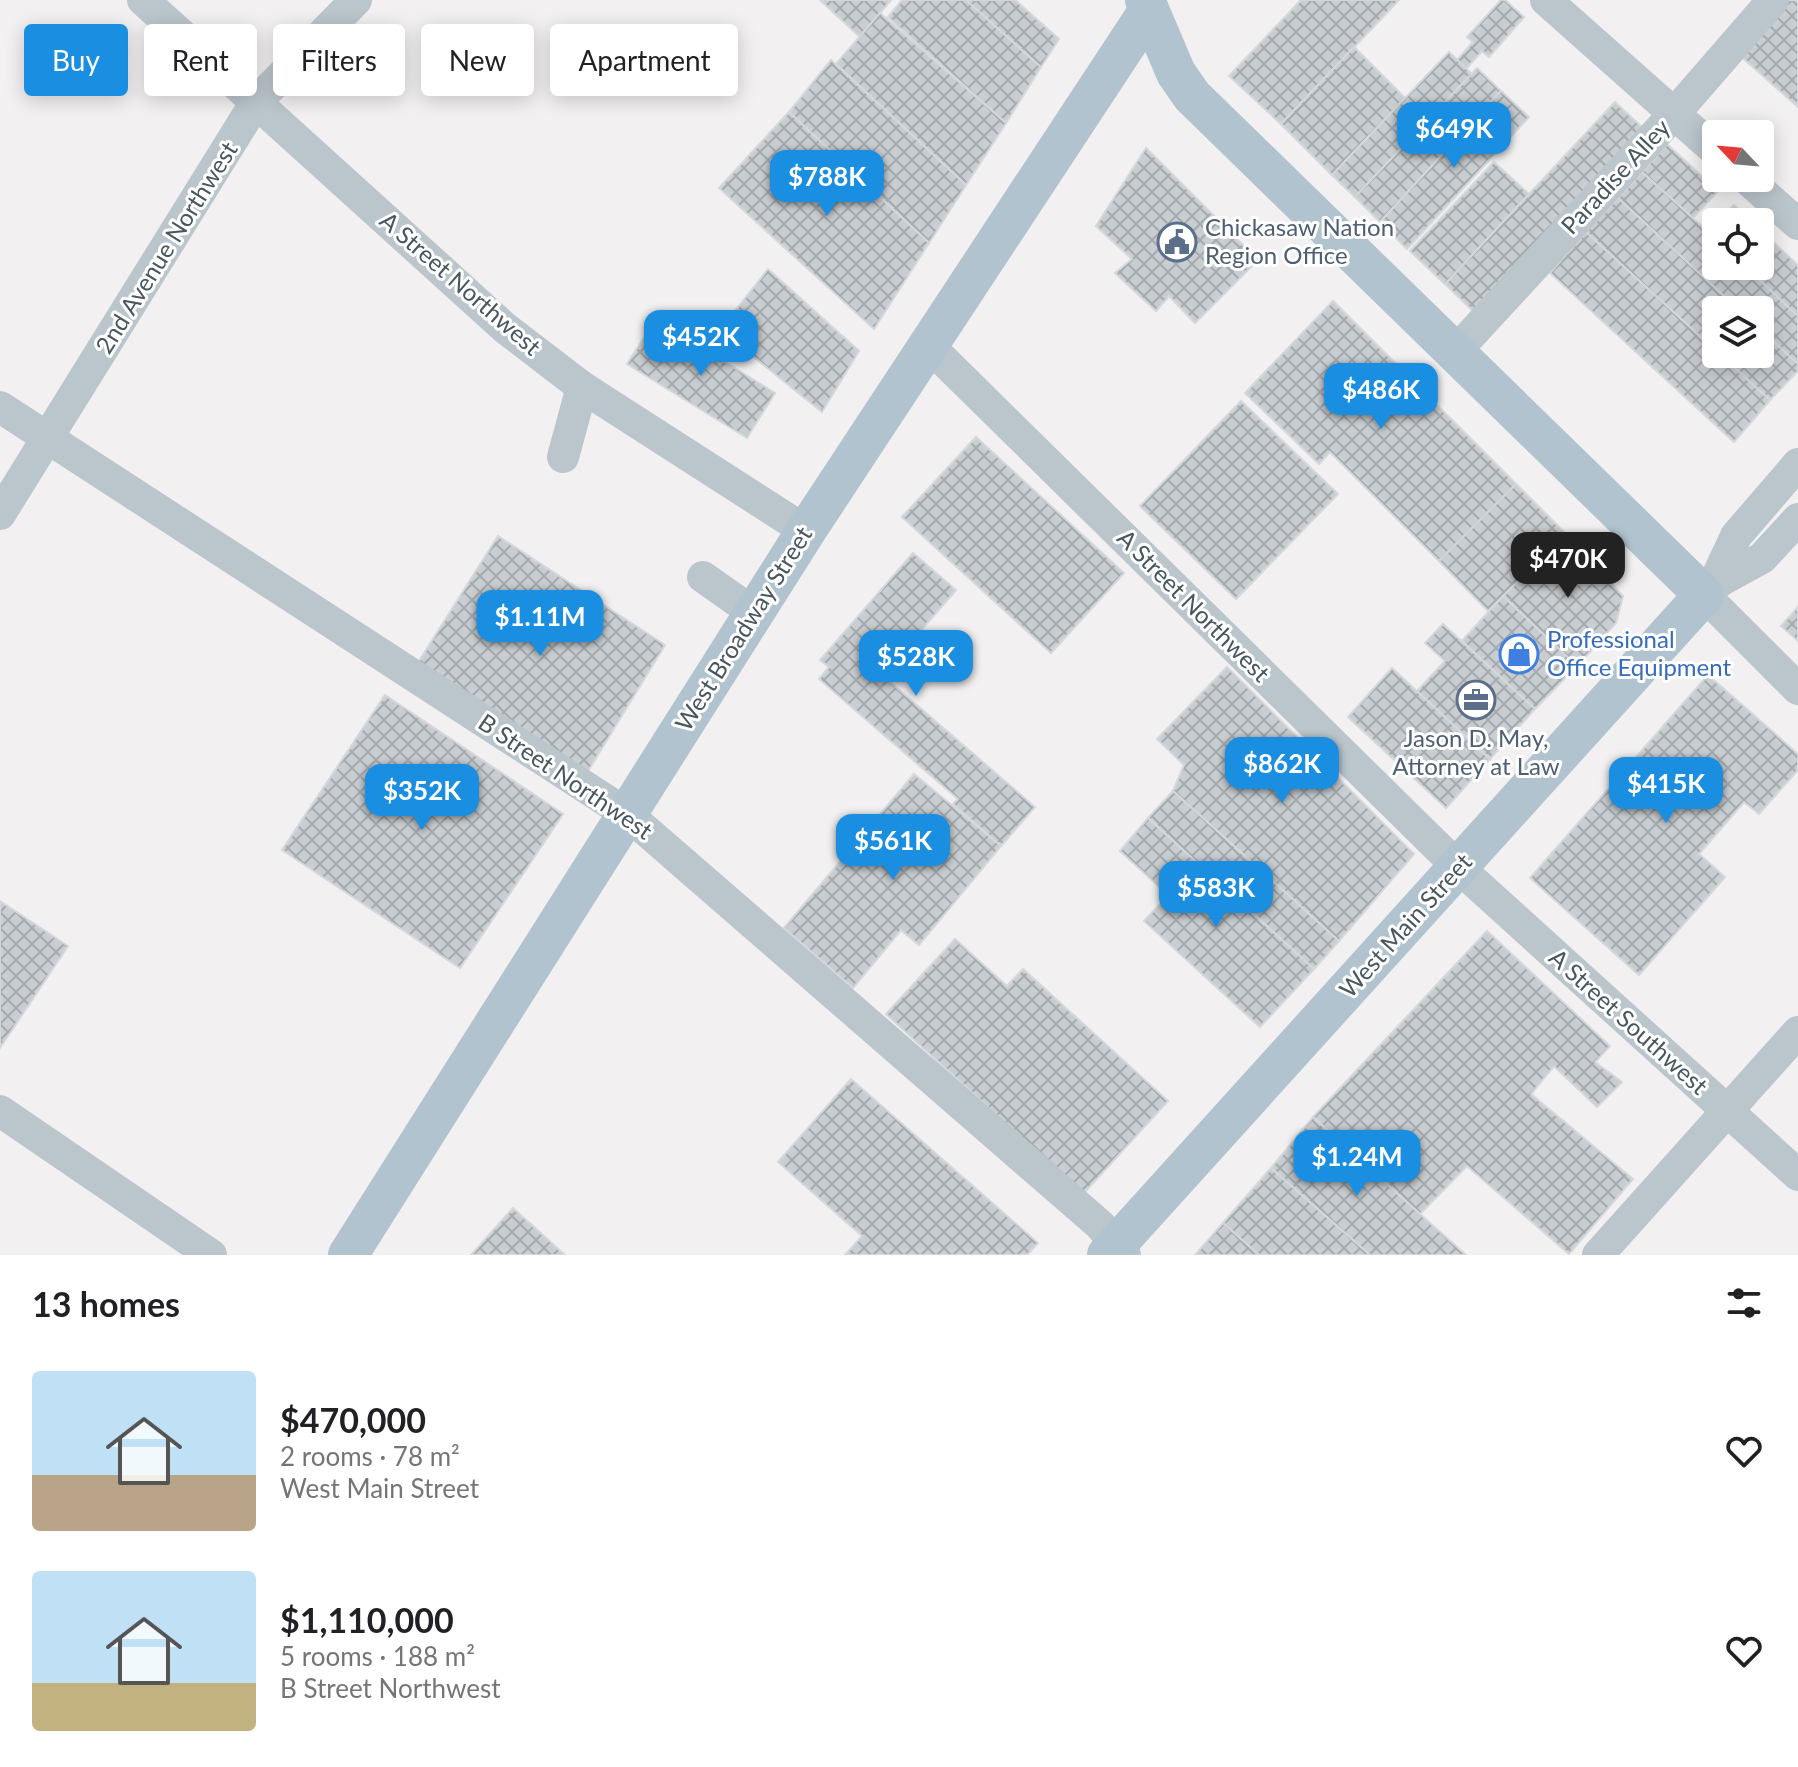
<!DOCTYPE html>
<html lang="en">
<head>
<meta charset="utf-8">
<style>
  :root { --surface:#fff; --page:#f6f6f6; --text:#202124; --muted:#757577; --accent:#1a8ee1 }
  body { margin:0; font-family:Lato,sans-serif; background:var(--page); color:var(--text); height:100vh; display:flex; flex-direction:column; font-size:30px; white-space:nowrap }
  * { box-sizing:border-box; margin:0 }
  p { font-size:26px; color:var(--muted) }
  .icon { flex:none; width:44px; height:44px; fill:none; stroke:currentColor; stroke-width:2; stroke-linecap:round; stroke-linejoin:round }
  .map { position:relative; height:1255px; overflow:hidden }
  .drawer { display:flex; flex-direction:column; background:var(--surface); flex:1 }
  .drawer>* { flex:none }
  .top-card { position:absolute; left:24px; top:24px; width:800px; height:72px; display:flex; gap:16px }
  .needle { width:52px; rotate:296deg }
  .controls { position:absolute; left:1702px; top:120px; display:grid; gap:16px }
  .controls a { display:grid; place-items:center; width:72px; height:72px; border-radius:8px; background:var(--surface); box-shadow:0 4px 20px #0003; font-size:40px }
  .price { position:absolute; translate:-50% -68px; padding:0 18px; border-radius:16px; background:var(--accent); color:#fff; font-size:26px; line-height:52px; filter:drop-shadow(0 2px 4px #0008) }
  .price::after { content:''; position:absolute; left:50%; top:48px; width:24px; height:18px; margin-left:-12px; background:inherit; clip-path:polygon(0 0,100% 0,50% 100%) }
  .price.on { background:#222; color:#fff }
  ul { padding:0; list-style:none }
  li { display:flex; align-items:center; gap:24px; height:200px; padding:0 32px }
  li span { display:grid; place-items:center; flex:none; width:224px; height:160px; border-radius:8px; color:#555 }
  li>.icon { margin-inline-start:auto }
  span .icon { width:96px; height:96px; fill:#fffc; stroke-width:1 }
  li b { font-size:34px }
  h2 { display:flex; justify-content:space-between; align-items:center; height:96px; padding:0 32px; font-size:34px }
  .pill { padding:0 28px; border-radius:8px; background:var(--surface); box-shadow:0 4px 20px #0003; font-size:28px; line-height:72px }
  .pill.on { background:var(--accent); color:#fff }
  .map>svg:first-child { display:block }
</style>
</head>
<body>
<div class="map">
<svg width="1798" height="1255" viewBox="0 0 1798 1255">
  <defs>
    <pattern id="building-cross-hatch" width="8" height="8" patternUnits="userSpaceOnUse" patternTransform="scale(2)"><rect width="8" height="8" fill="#c9ced2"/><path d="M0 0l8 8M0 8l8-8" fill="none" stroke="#a5aaae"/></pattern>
  </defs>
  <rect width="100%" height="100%" fill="#f2f0f0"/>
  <g fill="url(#building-cross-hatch)" stroke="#d4d7db" stroke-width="2">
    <path d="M820,0H891L860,37Z"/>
    <path d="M902,0H966L1041,67L1006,123L888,17Z"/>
    <path d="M966,0H1015L1059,39L1041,67Z"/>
    <path d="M1301,0H1399L1281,124L1229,76Z"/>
    <path d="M1501,0H1505L1524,17L1489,57L1482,51L1466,69L1457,60L1473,42L1467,37Z"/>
    <path d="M1782,0H1798V107L1737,53Z"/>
    <path d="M880,13L1006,123L966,185L836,64Z"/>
    <path d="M1354,47L1405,98L1332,175L1281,124Z"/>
    <path d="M1449,52L1472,74L1355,197L1332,175Z"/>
    <path d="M831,60L966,185L929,243L789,112Z"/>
    <path d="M1477,68L1501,91L1380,222L1355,197Z"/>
    <path d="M1501,91L1529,117L1407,249L1380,222Z"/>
    <path d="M1615,102L1644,129L1473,311L1445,284Z"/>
    <path d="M789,112L929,243L874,329L719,188Z"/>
    <path d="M1667,144L1718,191L1693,218L1642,172Z"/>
    <path d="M1146,148L1258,260L1195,323L1169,296L1156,311L1115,273L1132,259L1096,226Z"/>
    <path d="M1494,162L1529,194L1445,284L1410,251Z"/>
    <path d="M1642,172L1716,239V266H1745L1798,316V364L1760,329V310H1739L1618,198Z"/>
    <path d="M1618,198L1739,310H1716V351L1586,232Z"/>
    <path d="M1734,205L1752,222H1718Z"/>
    <path d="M1760,230L1798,265V316L1745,266H1760Z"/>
    <path d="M1586,232L1716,351V354H1720L1770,400L1734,442L1550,273Z"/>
    <path d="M768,269L859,351L822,412L720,330Z"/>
    <path d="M1333,301L1516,484L1439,561L1330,452L1319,464L1245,393Z"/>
    <path d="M656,319L775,393L747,438L627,364Z"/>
    <path d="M1760,329L1798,364V371L1770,400L1720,354H1760Z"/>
    <path d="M1241,401L1338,494L1236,599L1140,506Z"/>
    <path d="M976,437L1124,573L1051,653L902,517Z"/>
    <path d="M1516,484L1566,534L1488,611L1439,561Z"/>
    <path d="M1566,534L1623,596L1616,623L1577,666L1503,596Z"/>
    <path d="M498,536L665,645L582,781L414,669Z"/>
    <path d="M913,553L956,590L882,675L1035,807L1001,846L953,804L958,799L819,679L829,667L820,660Z"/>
    <path d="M1503,596L1577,666L1535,709L1462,641Z"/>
    <path d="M1798,607V641L1781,626Z"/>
    <path d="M1443,624L1535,709L1490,759L1417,691L1445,661L1425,643Z"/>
    <path d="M1227,667L1414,854L1339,941L1173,791L1184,765L1157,739Z"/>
    <path d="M1392,668L1490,759L1446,808L1348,717Z"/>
    <path d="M1708,675L1798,754V770L1759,814L1744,802L1699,854L1725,877L1639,975L1530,878Z"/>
    <path d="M385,695L563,814L460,968L282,850Z"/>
    <path d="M914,774L1001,846L919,945L901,930L853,988L784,928Z"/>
    <path d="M1173,791L1339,941L1314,969L1148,818Z"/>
    <path d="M1148,818L1314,969L1260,1027L1144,921L1168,895L1120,851Z"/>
    <path d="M0,901L68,946L0,1048Z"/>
    <path d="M1487,931L1610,1046L1595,1062L1622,1082L1597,1107L1554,1066L1531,1094L1633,1179L1569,1254L1467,1166L1420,1214L1313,1117Z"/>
    <path d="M955,939L1007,986L1023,969L1168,1101L1083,1194L886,1014Z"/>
    <path d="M851,1079L1038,1243L1027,1255H845L862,1236L778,1162Z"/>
    <path d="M1313,1117L1420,1214L1466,1255H1370L1271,1168Z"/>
    <path d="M1271,1168L1370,1255H1259L1223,1223Z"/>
    <path d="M513,1208L565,1255H471Z"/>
    <path d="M1223,1223L1259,1255H1195Z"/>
  </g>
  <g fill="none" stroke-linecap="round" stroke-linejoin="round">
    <g stroke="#bbc6cc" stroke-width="32">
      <path d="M143,0L505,328L582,387L806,531"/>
      <path d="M1546,0L1716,151"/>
      <path d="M1746,178L1798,224"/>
      <path d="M927,344L1459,868L1798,1175"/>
      <path d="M1455,352L1674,114L1773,0"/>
      <path d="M0,407L627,814L1100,1225L1125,1255"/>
      <path d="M563,457L582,387"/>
      <path d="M0,514L256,102L356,0"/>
      <path d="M703,577L754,613"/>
      <path d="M1709,590L1720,581L1762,558L1798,519"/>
      <path d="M1704,595L1717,577L1736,536L1798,464"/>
      <path d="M1704,595L1798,689"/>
      <path d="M0,1111L211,1255"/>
      <path d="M1598,1255L1798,1032"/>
    </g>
    <g stroke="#b0c3ce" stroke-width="40">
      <path d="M348,1255L806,531L1149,10"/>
      <path d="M1107,1255L1704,595L1192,96L1176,73L1145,0"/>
    </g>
  </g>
  <defs>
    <g id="civic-ring" transform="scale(2)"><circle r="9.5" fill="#fff" stroke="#5c6f8a" stroke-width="1.5"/><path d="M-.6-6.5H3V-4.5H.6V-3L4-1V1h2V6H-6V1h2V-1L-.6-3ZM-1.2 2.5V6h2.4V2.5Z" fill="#5c6f8a"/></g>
    <g id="shop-ring" transform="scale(2)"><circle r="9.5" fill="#fff" stroke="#3f7fe0" stroke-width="1.5"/><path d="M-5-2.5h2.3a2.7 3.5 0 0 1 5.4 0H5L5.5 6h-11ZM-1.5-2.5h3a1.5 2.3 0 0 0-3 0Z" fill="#3f7fe0"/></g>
    <g id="office-ring" transform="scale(2)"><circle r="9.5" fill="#fff" stroke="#5c6f8a" stroke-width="1.5"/><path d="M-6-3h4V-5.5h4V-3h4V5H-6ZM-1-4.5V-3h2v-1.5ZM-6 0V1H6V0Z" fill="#5c6f8a"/></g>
  </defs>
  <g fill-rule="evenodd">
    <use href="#civic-ring" x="1177" y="242"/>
    <use href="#shop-ring" x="1519" y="654"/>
    <use href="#office-ring" x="1476" y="700"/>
  </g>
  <g text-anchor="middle" stroke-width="6" stroke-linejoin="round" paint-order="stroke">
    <g font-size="24" fill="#48565d" stroke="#fff">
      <text transform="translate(1616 177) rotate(-47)" y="8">Paradise Alley</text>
      <text transform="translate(167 248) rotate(-58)" y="8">2nd Avenue Northwest</text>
      <text transform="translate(460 284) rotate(41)" y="8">A Street Northwest</text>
      <text transform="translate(1193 606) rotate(45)" y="8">A Street Northwest</text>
      <text transform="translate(744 629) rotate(-58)" y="8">West Broadway Street</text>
      <text transform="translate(565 777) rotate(34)" y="8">B Street Northwest</text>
      <text transform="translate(1406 926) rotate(-48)" y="8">West Main Street</text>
      <text transform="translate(1628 1022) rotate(42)" y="8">A Street Southwest</text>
    </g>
    <g font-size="24" fill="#4e5e75" stroke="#fff" text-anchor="start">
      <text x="1205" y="236">Chickasaw Nation<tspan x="1205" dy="28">Region Office</tspan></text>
      <text x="1476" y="747" text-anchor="middle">Jason D. May,<tspan x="1476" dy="28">Attorney at Law</tspan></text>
    </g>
    <g font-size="24" fill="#366cbe" stroke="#fff" text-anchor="start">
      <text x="1547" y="648">Professional<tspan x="1547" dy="28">Office Equipment</tspan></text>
    </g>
  </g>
</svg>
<div class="controls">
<a><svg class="needle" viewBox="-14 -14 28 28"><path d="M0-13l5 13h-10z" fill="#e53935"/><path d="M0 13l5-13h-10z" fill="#757577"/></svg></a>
<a><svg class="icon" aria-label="locate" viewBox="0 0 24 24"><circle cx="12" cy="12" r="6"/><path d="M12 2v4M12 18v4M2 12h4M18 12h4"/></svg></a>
<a><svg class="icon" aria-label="layers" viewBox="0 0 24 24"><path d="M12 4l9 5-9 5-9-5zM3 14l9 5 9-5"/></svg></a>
</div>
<b class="price" style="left:1454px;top:170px">$649K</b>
<b class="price" style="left:827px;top:218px">$788K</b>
<b class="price" style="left:701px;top:378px">$452K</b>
<b class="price" style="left:1381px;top:431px">$486K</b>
<b class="price on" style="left:1568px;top:600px">$470K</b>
<b class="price" style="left:540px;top:658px">$1.11M</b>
<b class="price" style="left:916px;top:698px">$528K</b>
<b class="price" style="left:1282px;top:805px">$862K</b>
<b class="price" style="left:1666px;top:825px">$415K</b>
<b class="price" style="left:422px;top:832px">$352K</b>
<b class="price" style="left:893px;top:882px">$561K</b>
<b class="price" style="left:1216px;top:929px">$583K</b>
<b class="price" style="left:1357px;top:1198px">$1.24M</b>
<div class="top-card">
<a class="pill on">Buy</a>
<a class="pill">Rent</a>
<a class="pill">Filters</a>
<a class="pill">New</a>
<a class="pill">Apartment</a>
</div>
</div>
<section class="drawer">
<h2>13 homes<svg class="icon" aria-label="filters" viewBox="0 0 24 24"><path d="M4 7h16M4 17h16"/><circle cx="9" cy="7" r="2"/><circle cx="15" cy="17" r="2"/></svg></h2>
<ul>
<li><span style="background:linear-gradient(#bfe0f5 65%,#b9a48a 0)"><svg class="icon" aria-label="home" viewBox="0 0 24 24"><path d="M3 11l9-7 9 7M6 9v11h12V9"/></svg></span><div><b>$470,000</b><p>2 rooms · 78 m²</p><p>West Main Street</p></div><svg class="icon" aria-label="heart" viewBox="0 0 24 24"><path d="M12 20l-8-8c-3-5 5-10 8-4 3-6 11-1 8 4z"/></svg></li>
<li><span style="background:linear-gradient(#bfe0f5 70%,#c2b280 0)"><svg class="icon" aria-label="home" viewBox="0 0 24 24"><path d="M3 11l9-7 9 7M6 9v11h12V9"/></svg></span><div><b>$1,110,000</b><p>5 rooms · 188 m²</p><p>B Street Northwest</p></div><svg class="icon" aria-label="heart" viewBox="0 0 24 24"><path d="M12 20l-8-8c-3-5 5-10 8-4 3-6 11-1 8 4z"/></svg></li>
</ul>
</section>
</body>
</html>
